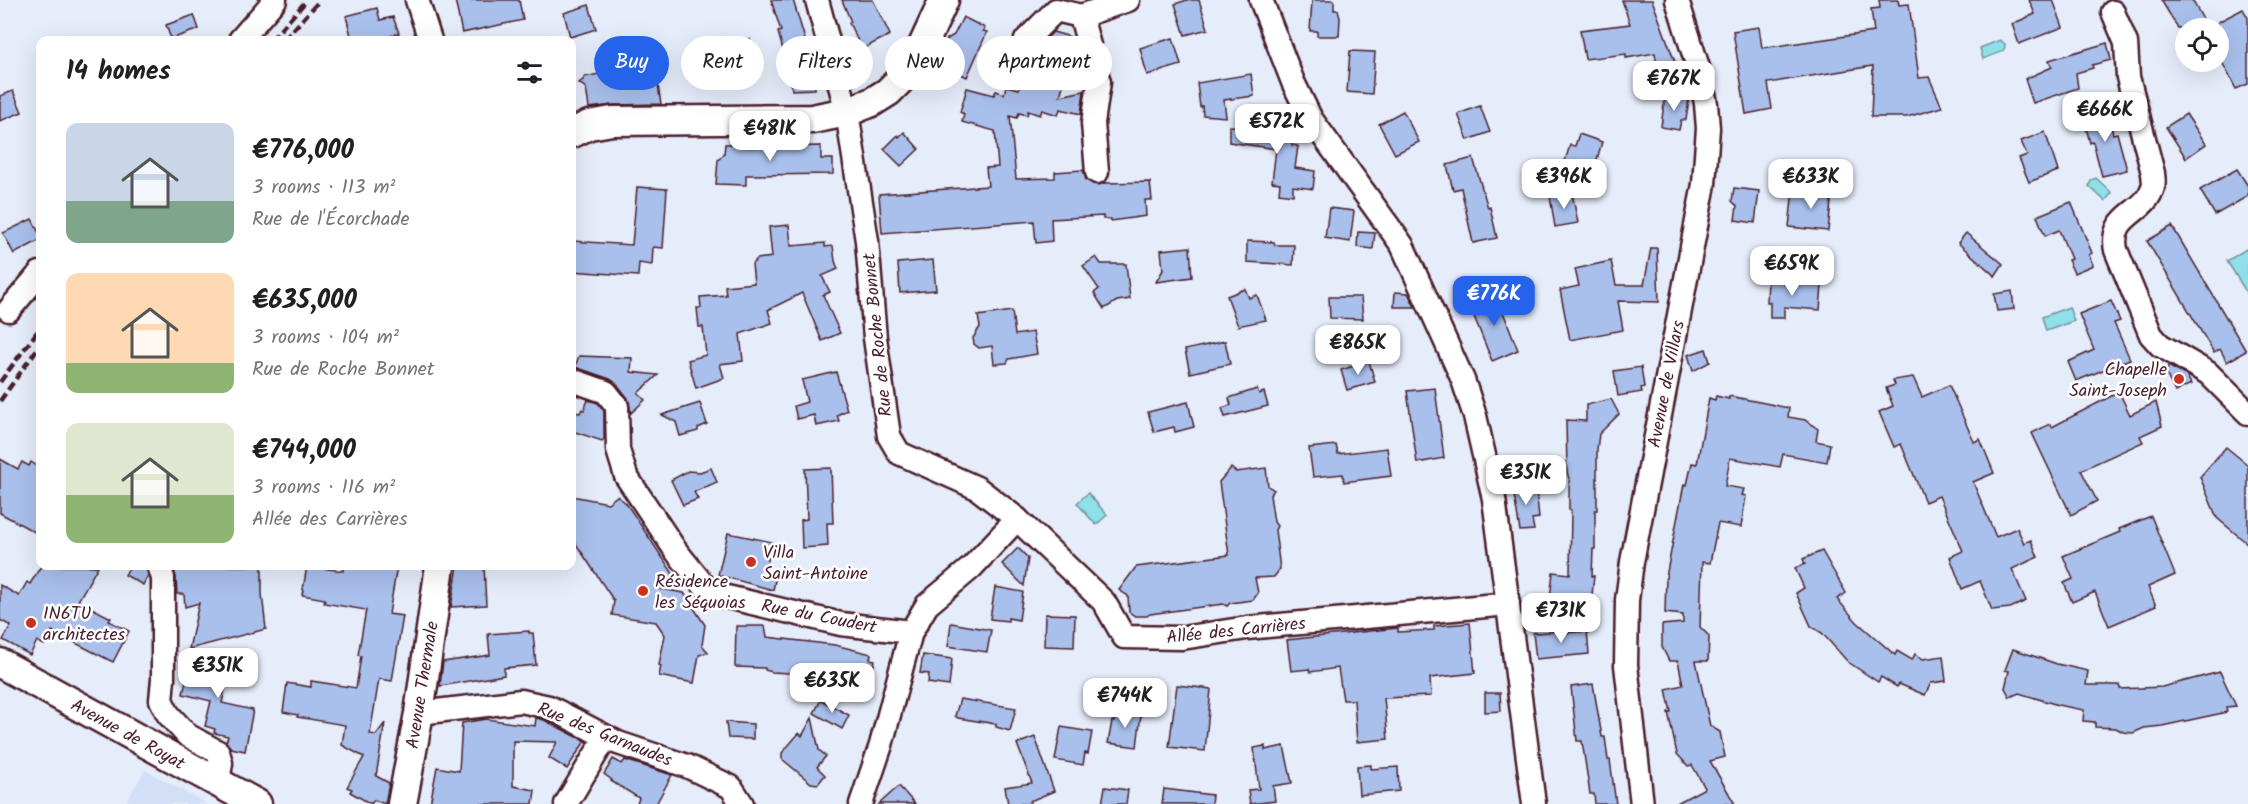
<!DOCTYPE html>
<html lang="en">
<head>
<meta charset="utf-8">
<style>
  :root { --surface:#fff; --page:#f6f6f6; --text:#202124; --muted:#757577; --accent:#2563eb }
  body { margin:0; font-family:Kalam,sans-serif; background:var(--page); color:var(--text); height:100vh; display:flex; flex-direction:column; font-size:22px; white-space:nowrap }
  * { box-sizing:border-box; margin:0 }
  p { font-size:20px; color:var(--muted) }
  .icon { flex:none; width:33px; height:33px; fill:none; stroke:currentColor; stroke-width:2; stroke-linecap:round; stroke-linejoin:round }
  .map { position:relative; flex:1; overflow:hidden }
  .side { position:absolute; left:36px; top:36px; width:540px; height:534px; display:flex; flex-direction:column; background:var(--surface); border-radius:12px; box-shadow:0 6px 24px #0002 }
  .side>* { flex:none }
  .hud { position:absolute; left:594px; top:36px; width:570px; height:54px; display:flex; gap:12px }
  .tools { position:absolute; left:2175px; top:18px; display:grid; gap:12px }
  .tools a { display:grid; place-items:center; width:54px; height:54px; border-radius:50%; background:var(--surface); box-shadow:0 6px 24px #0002; font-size:30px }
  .price { position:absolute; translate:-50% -51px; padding:0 14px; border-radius:12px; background:#fff; color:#222; font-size:20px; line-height:39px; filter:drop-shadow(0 2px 3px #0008) }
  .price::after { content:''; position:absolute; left:50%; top:36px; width:18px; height:14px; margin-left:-9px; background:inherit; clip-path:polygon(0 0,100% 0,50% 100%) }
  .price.selected { background:var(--accent); color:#fff }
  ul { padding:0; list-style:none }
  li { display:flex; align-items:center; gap:18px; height:150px; padding:0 30px }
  li span { display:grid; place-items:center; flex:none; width:168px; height:120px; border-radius:12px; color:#555 }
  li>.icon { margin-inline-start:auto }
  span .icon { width:72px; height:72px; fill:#fffc; stroke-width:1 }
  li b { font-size:26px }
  h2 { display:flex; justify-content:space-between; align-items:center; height:72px; padding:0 30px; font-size:26px }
  .tag { padding:0 21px; border-radius:27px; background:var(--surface); box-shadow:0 6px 24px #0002; font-size:21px; line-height:54px }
  .tag.selected { background:var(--accent); color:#fff }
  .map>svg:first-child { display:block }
</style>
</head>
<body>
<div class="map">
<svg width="2248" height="804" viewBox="0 0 2248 804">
  <rect width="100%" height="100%" fill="#e5ecfa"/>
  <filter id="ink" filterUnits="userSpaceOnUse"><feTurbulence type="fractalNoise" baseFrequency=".0167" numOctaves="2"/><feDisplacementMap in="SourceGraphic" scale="12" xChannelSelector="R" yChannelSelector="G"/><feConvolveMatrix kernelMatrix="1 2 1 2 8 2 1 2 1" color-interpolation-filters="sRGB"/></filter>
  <g filter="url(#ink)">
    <path fill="#d3dff6" d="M145,770L207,804H125Z"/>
    <g fill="#8fe0e9" stroke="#73939d" stroke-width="1.5">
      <path d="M2000,40L2005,44L2004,51L1983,59L1980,48Z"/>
      <path d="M2096,178L2112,193L2105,201L2089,186L2091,180Z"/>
      <path d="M2246,249L2248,253V295L2227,261Z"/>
      <path d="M2069,307L2074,321L2046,331L2042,317Z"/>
      <path d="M1088,493L1107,515L1096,525L1077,503Z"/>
    </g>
    <g fill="#a9c0ed" stroke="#4a1f2b" stroke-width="1.5">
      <path d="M455,0H519L523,20L462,33Z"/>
      <path d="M771,0H793L807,46L809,45L816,67H814L815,89L792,90L790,75L778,32L781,31Z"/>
      <path d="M842,0H873L890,35L862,49L849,23L851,22Z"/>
      <path d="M1187,0H1199L1208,29L1185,35L1175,4Z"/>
      <path d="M1312,0H1334V10H1338L1340,18L1339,36H1317V31H1310Z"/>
      <path d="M1622,0H1652L1675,62L1657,65L1655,53L1626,58V54L1585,59L1580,30L1630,24Z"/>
      <path d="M1879,0H1898L1899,5L1909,4L1919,78L1929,77L1942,107L1907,117H1871L1873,66L1768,83L1772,109L1746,114L1733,31L1759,27L1762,48L1874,32L1871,9L1880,8Z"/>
      <path d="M2029,0H2053L2063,27L2019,44L2012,24L2035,14Z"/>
      <path d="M2161,0H2192L2208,28H2178Z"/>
      <path d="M589,5L596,29L570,37L564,13Z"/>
      <path d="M377,8L380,20L393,17L399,33L384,38L385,40H352L346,16Z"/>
      <path d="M2243,9L2248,18V84L2236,89L2218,54V22Z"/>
      <path d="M194,15L199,29L171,39L166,25Z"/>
      <path d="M963,17L985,28L983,31L987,32L967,77L938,63L947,39L954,35Z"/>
      <path d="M1053,32L1071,37L1064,64L1069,65L1060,96L1084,91L1081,114L1060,109L1058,115L1042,110L1040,115L1028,111L1027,115L1019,113L1017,118L1010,116L1016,179L1055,178V172L1083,170L1086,180L1098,185L1105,183L1150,182L1152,200H1145L1146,216L1111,221V219H1103V216L1051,219L1052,241L1036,243L1034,221L882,233L879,194L988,186L986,168L998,167L995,131L962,122L964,114L960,112L967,88L994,95L996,91L1004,94L1006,86L1019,89L1020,85L1023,86L1038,47Z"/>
      <path d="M1173,38L1181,65L1147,75L1140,48Z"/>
      <path d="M750,39L759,66L731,75L723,48Z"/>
      <path d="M2107,43L2111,60L2092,65L2093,68L2076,73L2078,88L2033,103L2025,79L2052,67L2049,60Z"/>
      <path d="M1350,51L1375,52L1372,94L1347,92Z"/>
      <path d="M649,54L655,86L658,85L661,104L612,105L589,108L586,88L579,83L584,79V77L604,73L603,69L622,66L621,57Z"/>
      <path d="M1251,74L1254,96L1224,100L1226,117L1203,115L1202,106L1200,107L1197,83Z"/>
      <path d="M13,91L22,112L0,121V96Z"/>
      <path d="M1665,96L1689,99L1686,120H1681L1679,130L1661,127Z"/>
      <path d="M1480,106L1490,132L1468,140L1458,114Z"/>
      <path d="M2106,108L2113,134L2117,133L2127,170L2102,176L2093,142L2090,143L2083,115Z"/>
      <path d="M1403,111L1419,142L1395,154L1379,124Z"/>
      <path d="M2186,114L2206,144L2186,158L2166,127Z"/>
      <path d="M1229,126L1293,130L1292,145L1298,146L1295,168L1315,171L1313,189L1293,186V195L1279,193L1280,183L1272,182L1276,149L1229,142Z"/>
      <path d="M904,132L919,149L901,166L884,149L898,135L899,137Z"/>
      <path d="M2045,132L2058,171L2029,182L2019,158L2027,155L2021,141Z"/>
      <path d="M1579,134L1602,142L1593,173L1564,164L1570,145L1575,146Z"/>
      <path d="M725,144H747V147L821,146V159H833V174L746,175V185L716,184L718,160L724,154Z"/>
      <path d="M1473,158L1488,208L1490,207L1497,238L1473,243L1461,188L1453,190L1447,165Z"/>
      <path d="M2237,169L2248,186V196L2215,215L2200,190Z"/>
      <path d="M637,187L667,189L663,248L653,247L652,265L639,263L638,276L572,271V241L632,245Z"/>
      <path d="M1734,188L1759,191L1755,223L1735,220L1737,206L1732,201Z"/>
      <path d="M1793,189L1832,192L1828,231L1789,227Z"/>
      <path d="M1572,193L1578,223L1555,227L1550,196Z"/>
      <path d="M2071,202L2092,253L2089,255L2093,265L2074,273L2068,260L2071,259L2059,230L2045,236L2037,216Z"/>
      <path d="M1329,208L1354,211L1350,242L1325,238Z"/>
      <path d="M32,219L40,235V240L14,254L3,233Z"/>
      <path d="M789,225L791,246L825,243V247L833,246L835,261L838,269L822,276L830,292L823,295L840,333L822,341L802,293L768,310L772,323L740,334L743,361L720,364L724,378L696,388L688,360L706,355L703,327H699L697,308H701L700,297L726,295L725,286L754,283L752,264L757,259L772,257L769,227Z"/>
      <path d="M2172,226L2246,351L2227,362L2220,349L2214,353L2147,241Z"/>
      <path d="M1358,232L1375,233L1373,249L1357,247Z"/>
      <path d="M1966,233L2003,264L1995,276L1958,243Z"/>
      <path d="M1247,241L1274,242L1275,245H1294L1293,265L1247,262Z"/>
      <path d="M1190,247L1192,277L1156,282L1163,270L1161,250Z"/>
      <path d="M1651,248H1657L1659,302L1618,301L1623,330L1570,340L1560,290L1579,286L1575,269L1611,261L1616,285H1644Z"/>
      <path d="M1096,257L1101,264H1126L1130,299L1117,301L1104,309L1094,293L1099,289L1083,266Z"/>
      <path d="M933,260L936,290L900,293L898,263Z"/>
      <path d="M1768,278H1784V284L1822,285L1820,310L1784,307V318H1770V302H1767Z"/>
      <path d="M1245,289L1249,298L1257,295L1266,320L1238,326L1227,296Z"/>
      <path d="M2012,291L2014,309L1997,311L1994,294Z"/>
      <path d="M1395,292L1408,293L1415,307H1394Z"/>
      <path d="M1496,294L1518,350L1492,361L1469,304Z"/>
      <path d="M1329,297H1361L1363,319L1330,318Z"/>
      <path d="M2111,301L2120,321L2114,323L2130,359L2076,381L2068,362L2094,350L2079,314Z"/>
      <path d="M1012,311L1015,335L1033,332L1037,354L1009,359L1007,363L994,364L992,346L979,348L974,344L973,338L980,327L978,316Z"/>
      <path d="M1225,341L1230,364L1190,373L1185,350Z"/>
      <path d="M1706,349L1710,362L1693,371L1688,355Z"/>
      <path d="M579,356L632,358L631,372L658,375L638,393L645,400L631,413L628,398L616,383L610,379L575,367Z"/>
      <path d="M1369,361L1375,382L1347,390L1341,370Z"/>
      <path d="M2168,366L2187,376L2191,384L2175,392L2166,374Z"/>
      <path d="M1641,367L1644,387L1641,388L1642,392L1618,396L1614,371Z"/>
      <path d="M836,372L847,410L837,415L839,421L816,426L814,415L797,419L794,406L807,402L802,380Z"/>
      <path d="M1913,377L1922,397L1949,385L1974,442L1980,439L1994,473L1973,482L1996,537L2017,528L2024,543L2031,540L2038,557L2012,569L2026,601L2010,608L1992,610L1980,581L1962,589L1950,557L1963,551L1939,496L1925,502L1901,444L1894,447L1879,412L1893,406L1886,388L1895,385L1893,380Z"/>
      <path d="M1435,388L1444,458L1417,463L1407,391Z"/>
      <path d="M1257,389L1259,394L1264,392L1268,406L1225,417L1222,408L1231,405L1229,398Z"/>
      <path d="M2119,392L2130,415L2156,402L2162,426L2140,436L2143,442L2081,470L2097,501L2071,515L2032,433L2050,424L2052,427Z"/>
      <path d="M1716,396L1729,399V396L1789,408L1788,417L1805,420L1818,429L1816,441L1830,444L1827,462L1783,454L1780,467L1730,458L1725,486L1744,489L1742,495L1746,496L1741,527L1718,523L1710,563L1702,562L1700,627L1709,636L1708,661H1696L1710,726L1720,732L1725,757L1710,761L1735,804H1675L1705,788L1692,765L1688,766L1677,754L1668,712H1671L1666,689L1683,685L1678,661H1669L1662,647V625L1683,623V615L1665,613L1666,577L1684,484L1687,485L1692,463L1697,464L1709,398L1715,400Z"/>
      <path d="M1611,399L1619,414L1599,434L1597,449V510H1595V549H1593L1592,576H1594L1591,604L1550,599L1553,572L1570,574L1571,510H1569V479L1567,472L1566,420L1586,421V405Z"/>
      <path d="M588,400L598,403L604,411V439L602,441L572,431V419L574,412L580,413L582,409L584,410Z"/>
      <path d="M1188,402L1194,427L1175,432L1174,427L1154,432L1148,412Z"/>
      <path d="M700,403L707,424L698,428V431L680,436L676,422L662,415Z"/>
      <path d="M1336,445L1338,454L1387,448L1391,476L1344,482L1343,474L1313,477L1309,448Z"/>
      <path d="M2226,447L2248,465V544L2217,518L2200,477Z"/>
      <path d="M0,459L18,469L22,462L29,466L31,462L40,468V535L0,513Z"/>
      <path d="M711,468L717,482L694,492L698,499L683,505L671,480L688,471L700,472Z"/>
      <path d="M831,468L833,523H827L828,546L802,548L801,520L807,519L805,469Z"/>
      <path d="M1231,468L1236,472L1266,468L1268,486L1274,490L1270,495L1274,522L1277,526L1275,530L1280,569L1274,577L1255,578L1258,593L1253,600L1230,603L1227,606L1223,604L1150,614L1147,616H1135L1129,612L1128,596L1119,590L1136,567L1229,555L1219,482Z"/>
      <path d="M1525,481L1527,490L1536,489L1539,518L1532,519L1534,530L1520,531L1512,483Z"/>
      <path d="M572,496L608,503L617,496L626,503L674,575L655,588L684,593L705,625L702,645L708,652L699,655L694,683L659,676L661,666L659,665L665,635L656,622L612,615L614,601L572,538Z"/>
      <path d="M2151,516L2175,575L2148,587L2156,606L2109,626L2095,592L2072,602L2064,583L2073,579L2063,556L2120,532L2119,529Z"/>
      <path d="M728,533L772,542L765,574L776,576L773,590L718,575Z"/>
      <path d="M1018,548L1028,558L1024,586L1002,564Z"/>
      <path d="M1822,551L1846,593L1837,599L1857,622L1895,655L1897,651L1912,660L1915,654L1923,659L1943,656L1946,681L1931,683L1925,695L1899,684L1897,687L1881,677L1878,682L1848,662L1822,633L1811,626L1796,593L1804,588L1795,568L1805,564L1803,559Z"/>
      <path d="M41,566H98L78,601L111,618L109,621L129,631L113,662L52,631L44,645L37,641L30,655L3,640L11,626L0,620V585L19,596L27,582L30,584Z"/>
      <path d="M130,566L146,567L148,575L143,585L125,575Z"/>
      <path d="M173,566H262V594L266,629L189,649L199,603L185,607L184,594H177L176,578Z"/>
      <path d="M307,566L343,571L344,566H397L389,614L403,616L392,681L379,679L370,734L376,735L385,723L376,776L389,783L385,804L374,800L371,804L350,792L352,789L347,787L364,757L342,745L345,725L297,717L298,715L283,712L287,683L311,687V681L356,688L361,656L358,655L366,610L324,603L325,599L302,595Z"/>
      <path d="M458,566H484L486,605L451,607Z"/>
      <path d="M995,587L1023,592L1019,620L1008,618V621L990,619Z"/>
      <path d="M1045,614L1075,615L1074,647L1044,646Z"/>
      <path d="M951,623L991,630L987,652L948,646Z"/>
      <path d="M1470,623L1475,673L1430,678L1431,696L1384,698L1388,739L1357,742L1354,700H1343L1338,668L1310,672L1309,669L1291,671L1287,640L1398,628V632L1434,630V626Z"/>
      <path d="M736,626H765L767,637L835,645L871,654L870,659L875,660L867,692L830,684L834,676L772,672L765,670V668L735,667Z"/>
      <path d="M529,631V633H533L536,665L504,668V675L440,686L443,662L490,655L488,634Z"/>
      <path d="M1564,631V633L1587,631L1589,654L1536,659L1533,633Z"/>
      <path d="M2013,649L2057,664L2088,671L2086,685H2119L2120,689L2162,687L2220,672L2236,706L2226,707L2227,712L2218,714L2162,726L2144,728L2133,733L2123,732L2116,728L2095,727V722L2083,721L2084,710L2058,705L2019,693L2010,697L2005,688L2009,671L2005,670Z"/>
      <path d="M193,651L231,660L222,703L253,710L245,751L231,748L226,742L228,736L214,733L215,729L205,726L211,701L183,694Z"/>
      <path d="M923,655L952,659L949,686L928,683L929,674L920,673Z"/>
      <path d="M1593,684L1602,737H1605L1608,760H1610L1616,804H1595L1594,794H1590L1582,741H1577L1571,687Z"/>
      <path d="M1177,685L1211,689L1205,751L1169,747Z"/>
      <path d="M1485,693H1500L1501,711L1485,712Z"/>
      <path d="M960,699L1016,708L1010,731L996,727V724L958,718L955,716Z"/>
      <path d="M821,700L849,715L842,729L814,713Z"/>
      <path d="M1116,710L1141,714L1137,747L1108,743L1112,721L1114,722Z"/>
      <path d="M536,718L544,720L585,741L567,769L549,758L557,742L513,741V786L535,790L533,804H430L437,767L459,771L462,723L486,719L535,726Z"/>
      <path d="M812,718L819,750L826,756L817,767L825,775L818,784L811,783L782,759V753L799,733L802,736Z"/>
      <path d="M726,722L753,724V739L728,738Z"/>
      <path d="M1061,727L1092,732L1088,754L1085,753L1083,765L1055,760Z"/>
      <path d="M1035,737L1054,791L1030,801V804H1008L1005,787L1032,783L1017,744Z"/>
      <path d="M1265,746V750L1284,746L1292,783L1273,786L1275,801L1250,804L1248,790L1259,789L1254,748Z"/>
      <path d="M613,759L622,764L625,760L672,775L656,804H637L639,798L611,781L612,780L604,774Z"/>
      <path d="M1371,765V769L1398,767L1399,791L1359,795L1357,766Z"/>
      <path d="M899,786L915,804H879Z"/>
      <path d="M1105,787L1128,790L1126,804H1102Z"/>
      <path d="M1164,789L1212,795L1211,804H1162Z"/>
    </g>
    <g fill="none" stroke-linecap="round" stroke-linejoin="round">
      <g stroke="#4a1f2b" stroke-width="27">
        <g id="minor">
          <path d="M417,0L430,40"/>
          <path d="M817,0L847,112L867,241L875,338L889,436L899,453L977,488L1017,519L971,568L927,605L911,632L881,745L861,804"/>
          <path d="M1261,0L1293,82L1311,119L1402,245L1463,380L1475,416L1494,499L1534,804"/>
          <path d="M2113,12L2126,43L2128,77L2153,173C2153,177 2155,183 2153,187C2145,215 2109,213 2116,250L2151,335L2160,345L2208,373L2248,413"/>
          <path d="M240,40L275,0"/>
          <path d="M1019,63L1026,40L1056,10L1081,16"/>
          <path d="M1097,172L1093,123L1099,82L1081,16L1128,0"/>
          <path d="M9,310L40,273"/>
          <path d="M572,380L606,392L617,406L618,450L626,476L676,551L710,593L841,624L911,632"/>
          <path d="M1017,519L1104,602L1124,637L1182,638L1247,628L1508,604"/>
          <path d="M159,566L163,578V679L161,700L168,714L187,735L218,752L221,763L218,782"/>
          <path d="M419,713L521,701L549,707L618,743L687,766L731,787L742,804"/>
          <path d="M566,804L606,737"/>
          <path d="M1642,804L1626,665L1627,600L1632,562L1704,184L1708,128L1706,104L1701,77L1677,0"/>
        </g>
      </g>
      <g stroke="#4a1f2b" stroke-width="33">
        <g id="major">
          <path d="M572,133L589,125L612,121L812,119L847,112L872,102L888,92L900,80L920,52L944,0"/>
          <path d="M0,663L257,804"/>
          <path d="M402,804L419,713L440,566"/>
        </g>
      </g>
      <use href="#minor" stroke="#fff" stroke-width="22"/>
      <use href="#major" stroke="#fff" stroke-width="28"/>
      <g stroke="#4a1f2b" stroke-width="4.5" stroke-dasharray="9 4.5" stroke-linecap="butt">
        <path d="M271,40L307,0"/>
        <path d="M284,40L320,0"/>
        <path d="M0,382L40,328"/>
        <path d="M0,401L40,345"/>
      </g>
    </g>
  </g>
  <g fill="#c8321e" stroke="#fff" stroke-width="2">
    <circle cx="2179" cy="379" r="6"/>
    <circle cx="751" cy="562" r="6"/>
    <circle cx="643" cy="591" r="6"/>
    <circle cx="31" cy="623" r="6"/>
  </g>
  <g text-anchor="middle" stroke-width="5" stroke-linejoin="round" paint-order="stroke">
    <g font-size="18" fill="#4a1f2b" stroke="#fff">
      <text transform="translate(877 335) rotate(-96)" y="6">Rue de Roche Bonnet</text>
      <text transform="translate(1666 384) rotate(-79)" y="6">Avenue de Villars</text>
      <text transform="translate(819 616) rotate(11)" y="6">Rue du Coudert</text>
      <text transform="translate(1236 630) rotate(-6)" y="6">Allée des Carrières</text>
      <text transform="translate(422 685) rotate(-81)" y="6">Avenue Thermale</text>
      <text transform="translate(128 734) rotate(29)" y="6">Avenue de Royat</text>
      <text transform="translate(605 734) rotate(22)" y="6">Rue des Garnaudes</text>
    </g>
    <g font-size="18" fill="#4a1f2b" stroke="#fff" text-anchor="start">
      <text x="2167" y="375" text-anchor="end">Chapelle<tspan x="2167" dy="21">Saint-Joseph</tspan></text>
      <text x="763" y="558">Villa<tspan x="763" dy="21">Saint-Antoine</tspan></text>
      <text x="655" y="587">Résidence<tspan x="655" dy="21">les Séquoias</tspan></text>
      <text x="43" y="619">IN6TU<tspan x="43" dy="21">architectes</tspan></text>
    </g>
  </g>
</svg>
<div class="tools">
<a><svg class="icon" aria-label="locate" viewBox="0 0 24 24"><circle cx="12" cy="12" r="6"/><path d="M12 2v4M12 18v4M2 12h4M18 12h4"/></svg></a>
</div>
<b class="price" style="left:1674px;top:112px">€767K</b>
<b class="price" style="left:2105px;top:143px">€666K</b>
<b class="price" style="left:1277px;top:155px">€572K</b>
<b class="price" style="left:770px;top:162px">€481K</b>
<b class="price" style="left:1564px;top:210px">€396K</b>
<b class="price" style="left:1811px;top:210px">€633K</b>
<b class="price" style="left:1792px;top:297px">€659K</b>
<b class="price selected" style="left:1494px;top:327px">€776K</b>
<b class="price" style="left:1358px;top:376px">€865K</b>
<b class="price" style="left:1526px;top:506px">€351K</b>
<b class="price" style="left:1561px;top:644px">€731K</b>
<b class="price" style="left:218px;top:699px">€351K</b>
<b class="price" style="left:832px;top:714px">€635K</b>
<b class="price" style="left:1125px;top:729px">€744K</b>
<div class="hud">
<a class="tag selected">Buy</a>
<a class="tag">Rent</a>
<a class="tag">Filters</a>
<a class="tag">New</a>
<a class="tag">Apartment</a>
</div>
<section class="side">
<h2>14 homes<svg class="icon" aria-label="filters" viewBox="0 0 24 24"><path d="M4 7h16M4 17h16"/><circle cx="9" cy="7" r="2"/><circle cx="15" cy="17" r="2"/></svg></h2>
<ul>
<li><span style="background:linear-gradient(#c9d6e8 65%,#7fa58c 0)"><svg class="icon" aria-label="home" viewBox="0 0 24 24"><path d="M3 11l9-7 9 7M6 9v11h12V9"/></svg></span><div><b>€776,000</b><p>3 rooms · 113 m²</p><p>Rue de l'Écorchade</p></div></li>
<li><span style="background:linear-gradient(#ffd9b3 75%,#8fb573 0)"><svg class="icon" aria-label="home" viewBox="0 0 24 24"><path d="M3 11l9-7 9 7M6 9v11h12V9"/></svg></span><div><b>€635,000</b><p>3 rooms · 104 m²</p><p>Rue de Roche Bonnet</p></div></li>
<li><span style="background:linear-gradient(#dfe7d0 60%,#8fb573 0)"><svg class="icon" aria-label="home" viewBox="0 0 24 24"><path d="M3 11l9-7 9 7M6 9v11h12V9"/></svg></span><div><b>€744,000</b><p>3 rooms · 116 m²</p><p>Allée des Carrières</p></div></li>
</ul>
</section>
</div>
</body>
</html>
